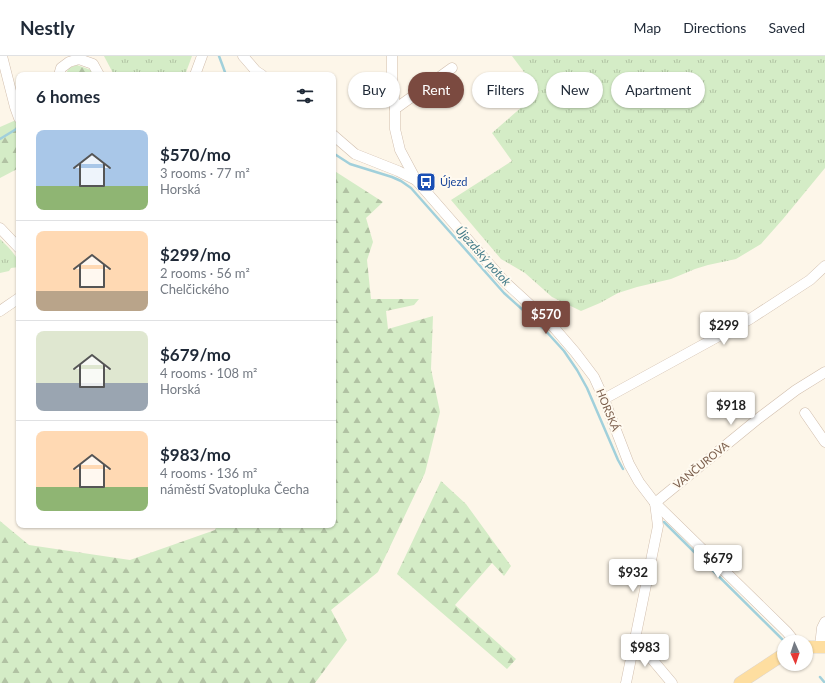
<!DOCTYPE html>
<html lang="en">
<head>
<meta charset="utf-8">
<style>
  :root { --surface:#fff; --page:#f2f2f3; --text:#1f2937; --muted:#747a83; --line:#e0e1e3; --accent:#7b4a40 }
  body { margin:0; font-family:Lato,sans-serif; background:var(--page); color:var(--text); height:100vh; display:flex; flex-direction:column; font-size:15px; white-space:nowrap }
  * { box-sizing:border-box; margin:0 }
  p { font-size:13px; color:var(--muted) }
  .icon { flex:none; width:22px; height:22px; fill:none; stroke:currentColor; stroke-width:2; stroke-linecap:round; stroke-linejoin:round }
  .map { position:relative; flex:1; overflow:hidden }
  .panel { position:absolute; left:16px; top:16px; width:320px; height:456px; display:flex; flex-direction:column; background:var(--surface); border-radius:8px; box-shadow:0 1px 3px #0004 }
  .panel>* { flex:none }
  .top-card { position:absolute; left:348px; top:16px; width:380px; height:36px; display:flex; gap:8px }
  .needle { width:26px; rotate:177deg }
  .tools { position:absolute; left:777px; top:579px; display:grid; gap:8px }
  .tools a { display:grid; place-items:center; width:36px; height:36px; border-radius:50%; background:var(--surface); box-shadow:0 1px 3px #0004; font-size:20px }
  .price { position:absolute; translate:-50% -34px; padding:0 9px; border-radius:4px; background:#fff; color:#222; font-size:13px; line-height:26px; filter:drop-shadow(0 1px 2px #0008) }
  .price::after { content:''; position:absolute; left:50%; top:24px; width:12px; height:9px; margin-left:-6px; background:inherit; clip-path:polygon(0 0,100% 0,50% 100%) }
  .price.active { background:var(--accent); color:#fff }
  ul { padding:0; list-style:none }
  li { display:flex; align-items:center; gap:12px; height:100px; padding:0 20px }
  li+li { border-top:1px solid var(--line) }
  li span { display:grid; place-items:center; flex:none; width:112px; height:80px; border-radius:8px; color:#555 }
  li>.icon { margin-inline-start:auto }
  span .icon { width:48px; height:48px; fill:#fffc; stroke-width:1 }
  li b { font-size:17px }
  h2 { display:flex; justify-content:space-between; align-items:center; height:48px; padding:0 20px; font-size:17px }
  .tag { padding:0 14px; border-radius:18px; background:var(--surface); box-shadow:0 1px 3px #0004; font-size:14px; line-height:36px }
  .tag.active { background:var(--accent); color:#fff }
  header { display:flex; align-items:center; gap:24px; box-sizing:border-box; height:56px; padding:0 20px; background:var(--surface); border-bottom:1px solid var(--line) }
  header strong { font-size:19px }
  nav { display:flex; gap:22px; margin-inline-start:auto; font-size:14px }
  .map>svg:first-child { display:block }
</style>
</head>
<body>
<header>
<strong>Nestly</strong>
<nav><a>Map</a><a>Directions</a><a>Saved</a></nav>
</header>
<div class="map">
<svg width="825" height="627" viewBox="0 0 825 627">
  <defs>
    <pattern id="grass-tufts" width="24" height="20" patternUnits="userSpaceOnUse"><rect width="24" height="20" fill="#d4ecc6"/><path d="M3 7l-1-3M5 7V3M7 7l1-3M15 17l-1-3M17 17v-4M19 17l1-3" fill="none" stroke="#b1c2a3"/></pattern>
    <pattern id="forest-firs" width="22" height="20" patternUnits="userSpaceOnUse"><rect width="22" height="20" fill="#d4ecc6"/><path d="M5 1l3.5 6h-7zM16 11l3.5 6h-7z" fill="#b1c2a3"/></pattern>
  </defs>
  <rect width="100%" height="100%" fill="#fdf6e9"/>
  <g fill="url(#grass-tufts)">
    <path d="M104,0H192L185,19H114Z"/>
    <path d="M512,0H825V112L783,163L761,188L736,203L708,209L695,213L671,223L637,231L618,237L600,247L581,255L552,241L525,217L501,203L451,144L512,105L492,77L539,36Z"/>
    <path d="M0,183C7,190 19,200 19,211L11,212L9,215L0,217Z"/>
  </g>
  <g fill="url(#forest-firs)">
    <path d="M77,9L91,14L92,19H65L69,12Z"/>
    <path d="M16,64L19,70V112L0,122V71Z"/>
    <path d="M333,114L383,146L366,162L373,186L367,204L371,243H419L414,249L386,255L388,273L433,260L431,313L440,356L425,417L378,516L331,554L347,584L315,627H0V465L29,489L130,504L215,474L217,469H333Z"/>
    <path d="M441,425L466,448L511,510L504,520L492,507L455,549L516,603L507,613L397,518Z"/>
  </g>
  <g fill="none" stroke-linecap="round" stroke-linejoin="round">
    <g stroke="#a1d0db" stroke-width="2.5">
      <path d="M219,0L222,8L226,19"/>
      <path d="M0,83L18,72"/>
      <path d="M333,97L350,108L392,121L401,125L411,132L504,237L544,273L564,295L577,314L587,332L618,404L623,413"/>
      <path d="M664,466L785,586"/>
      <path d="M820,621L825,627"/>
    </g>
    <g stroke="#d1bead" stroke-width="11">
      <g id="minor">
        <path d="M2,0L15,51L19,62"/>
        <path d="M243,0L256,15L262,19"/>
        <path d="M392,0V21L395,53V73L400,94L416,124L504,225L550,267L575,296L594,321L604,343L629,408L639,426L655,447L787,576L795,586"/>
        <path d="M59,19L61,12L69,6L79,3L93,8L99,19"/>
        <path d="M195,19L202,0"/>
        <path d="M395,53L452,12"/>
        <path d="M333,79L355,98L398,115L416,124"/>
        <path d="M0,172L19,192"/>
        <path d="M0,255L19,242"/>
        <path d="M604,343L750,263L810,224L825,210"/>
        <path d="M805,357L825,386"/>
        <path d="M655,447L759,362L796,334L825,316"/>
        <path d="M635,583L672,627"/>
        <path d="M820,590L822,572L825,566"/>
        <path d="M626,627L658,470L655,447"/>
      </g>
    </g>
    <g stroke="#dcd5d0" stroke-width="13">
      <g id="major">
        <path d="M806,591H825"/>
        <path d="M740,627L784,598"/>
      </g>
    </g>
    <use href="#minor" stroke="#fff" stroke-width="10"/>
    <use href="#major" stroke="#fedea0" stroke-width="12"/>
  </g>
  <defs>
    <g id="bus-square" transform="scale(1)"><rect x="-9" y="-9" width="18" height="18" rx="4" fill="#1a4fb4" stroke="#fffaf0"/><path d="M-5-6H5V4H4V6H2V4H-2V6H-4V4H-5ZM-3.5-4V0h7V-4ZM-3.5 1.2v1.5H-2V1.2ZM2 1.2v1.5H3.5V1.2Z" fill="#fff"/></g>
  </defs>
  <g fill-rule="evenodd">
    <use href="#bus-square" x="426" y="126"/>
  </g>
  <g text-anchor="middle" stroke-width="4" stroke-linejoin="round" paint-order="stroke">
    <g font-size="11" fill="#164399" stroke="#fffaf0" text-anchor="start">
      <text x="440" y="130">Újezd</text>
    </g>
    <g font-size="11" fill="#7a5d4b" stroke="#fffaf0">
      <text transform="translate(608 354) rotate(68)" y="4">HORSKÁ</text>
      <text transform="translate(701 409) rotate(-39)" y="4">VANČUROVA</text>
    </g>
    <g font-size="12" font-style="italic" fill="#407987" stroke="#fffaf0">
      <text transform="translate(483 200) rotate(48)" y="4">Újezdský potok</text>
    </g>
  </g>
</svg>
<div class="tools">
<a><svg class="needle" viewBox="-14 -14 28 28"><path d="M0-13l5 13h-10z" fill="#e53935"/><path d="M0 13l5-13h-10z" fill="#747a83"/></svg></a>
</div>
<b class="price active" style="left:546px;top:279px">$570</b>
<b class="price" style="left:724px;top:290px">$299</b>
<b class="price" style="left:731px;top:370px">$918</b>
<b class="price" style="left:718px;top:523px">$679</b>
<b class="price" style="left:633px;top:537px">$932</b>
<b class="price" style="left:645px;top:612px">$983</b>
<div class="top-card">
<a class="tag">Buy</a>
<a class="tag active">Rent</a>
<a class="tag">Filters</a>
<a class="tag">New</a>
<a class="tag">Apartment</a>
</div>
<section class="panel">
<h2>6 homes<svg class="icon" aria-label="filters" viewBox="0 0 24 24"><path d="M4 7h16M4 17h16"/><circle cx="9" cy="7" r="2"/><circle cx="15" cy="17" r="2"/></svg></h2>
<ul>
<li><span style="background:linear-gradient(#a9c7e8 70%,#8fb573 0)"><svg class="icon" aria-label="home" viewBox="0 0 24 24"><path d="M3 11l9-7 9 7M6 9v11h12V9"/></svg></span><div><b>$570/mo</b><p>3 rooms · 77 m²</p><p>Horská</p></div></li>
<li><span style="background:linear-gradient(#ffd9b3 75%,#b9a48a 0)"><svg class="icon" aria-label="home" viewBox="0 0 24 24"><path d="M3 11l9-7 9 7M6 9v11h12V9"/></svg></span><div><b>$299/mo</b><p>2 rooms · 56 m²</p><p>Chelčického</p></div></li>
<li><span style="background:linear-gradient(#dfe7d0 65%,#9aa5b1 0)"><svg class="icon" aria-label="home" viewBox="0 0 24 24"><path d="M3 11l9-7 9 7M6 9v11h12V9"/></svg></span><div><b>$679/mo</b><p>4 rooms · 108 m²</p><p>Horská</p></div></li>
<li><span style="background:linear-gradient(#ffd9b3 70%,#8fb573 0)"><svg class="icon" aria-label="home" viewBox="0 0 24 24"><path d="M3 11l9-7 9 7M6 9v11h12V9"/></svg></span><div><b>$983/mo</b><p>4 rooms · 136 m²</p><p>náměstí Svatopluka Čecha</p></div></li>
</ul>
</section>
</div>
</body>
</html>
